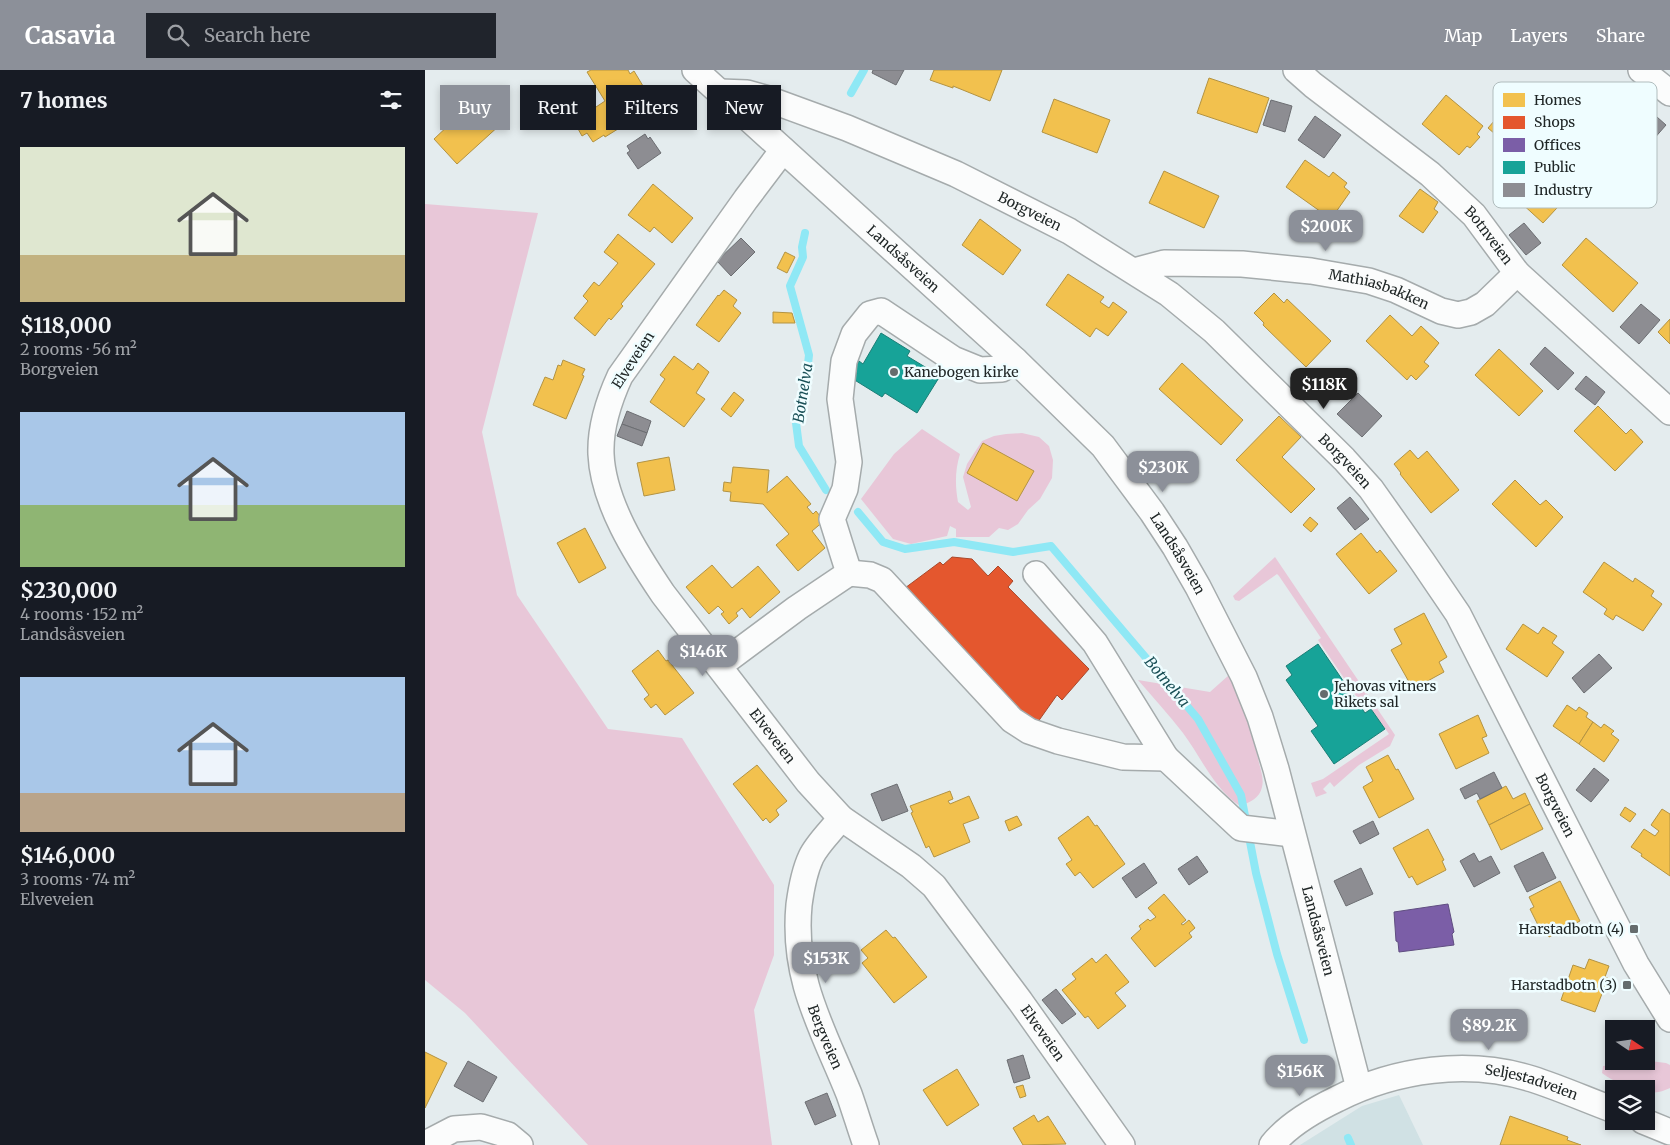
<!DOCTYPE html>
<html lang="en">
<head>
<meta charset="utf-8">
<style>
  :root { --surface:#171b24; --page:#20242c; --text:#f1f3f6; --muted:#9ea1a6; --accent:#8c9099 }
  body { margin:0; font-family:Merriweather,serif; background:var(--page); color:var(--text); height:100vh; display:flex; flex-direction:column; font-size:19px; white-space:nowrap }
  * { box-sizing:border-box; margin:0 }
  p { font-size:16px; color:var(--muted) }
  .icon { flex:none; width:28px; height:28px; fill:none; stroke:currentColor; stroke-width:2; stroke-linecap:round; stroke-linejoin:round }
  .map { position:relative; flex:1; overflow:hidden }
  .drawer { display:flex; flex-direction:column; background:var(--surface); width:425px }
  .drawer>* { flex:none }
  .guide { position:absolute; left:15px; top:15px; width:475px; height:45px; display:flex; gap:10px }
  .needle { width:32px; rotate:103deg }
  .buttons { position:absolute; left:1180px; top:950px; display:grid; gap:10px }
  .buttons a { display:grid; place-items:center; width:50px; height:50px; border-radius:0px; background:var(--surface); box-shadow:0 2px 8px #0003; font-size:25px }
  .price { position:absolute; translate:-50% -42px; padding:0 11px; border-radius:10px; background:var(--accent); color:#fff; font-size:16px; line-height:32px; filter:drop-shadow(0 1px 2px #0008) }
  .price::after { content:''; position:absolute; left:50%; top:30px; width:15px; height:11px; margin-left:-8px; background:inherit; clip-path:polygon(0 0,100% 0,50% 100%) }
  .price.selected { background:#222; color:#fff }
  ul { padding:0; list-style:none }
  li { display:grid; align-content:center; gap:10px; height:265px; padding:0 20px }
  li span { display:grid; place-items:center; height:155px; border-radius:0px; color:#555 }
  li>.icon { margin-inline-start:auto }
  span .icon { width:90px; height:90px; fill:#fffc; stroke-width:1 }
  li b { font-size:21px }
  h2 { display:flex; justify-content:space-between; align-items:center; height:60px; padding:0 20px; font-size:21px }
  .chip { padding:0 18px; border-radius:0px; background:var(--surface); box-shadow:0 2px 8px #0003; font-size:18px; line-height:45px }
  .chip.selected { background:var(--accent); color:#fff }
  header { display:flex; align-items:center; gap:30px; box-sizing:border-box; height:70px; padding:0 25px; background:var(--accent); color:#fff }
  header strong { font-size:24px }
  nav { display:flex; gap:28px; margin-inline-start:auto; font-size:18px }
  .search { width:350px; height:45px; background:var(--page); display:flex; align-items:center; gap:12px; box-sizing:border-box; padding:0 18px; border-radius:0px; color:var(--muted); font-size:19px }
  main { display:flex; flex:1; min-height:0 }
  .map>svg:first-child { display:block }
</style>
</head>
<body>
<header>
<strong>Casavia</strong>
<div class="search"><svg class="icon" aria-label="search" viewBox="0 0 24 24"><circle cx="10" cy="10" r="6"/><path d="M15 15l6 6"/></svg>Search here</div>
<nav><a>Map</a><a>Layers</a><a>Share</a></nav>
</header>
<main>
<section class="drawer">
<h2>7 homes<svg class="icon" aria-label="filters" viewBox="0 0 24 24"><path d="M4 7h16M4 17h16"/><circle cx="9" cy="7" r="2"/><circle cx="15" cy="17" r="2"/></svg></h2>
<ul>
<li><span style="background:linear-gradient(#dfe7d0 70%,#c2b280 0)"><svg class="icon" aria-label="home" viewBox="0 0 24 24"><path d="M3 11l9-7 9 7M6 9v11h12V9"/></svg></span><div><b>$118,000</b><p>2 rooms · 56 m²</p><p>Borgveien</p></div></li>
<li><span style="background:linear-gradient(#a9c7e8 60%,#8fb573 0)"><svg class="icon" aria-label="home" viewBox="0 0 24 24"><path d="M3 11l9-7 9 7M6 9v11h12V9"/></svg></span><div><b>$230,000</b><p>4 rooms · 152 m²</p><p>Landsåsveien</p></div></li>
<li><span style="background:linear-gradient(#a9c7e8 75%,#b9a48a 0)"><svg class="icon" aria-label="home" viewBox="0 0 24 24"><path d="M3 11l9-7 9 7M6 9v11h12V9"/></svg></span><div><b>$146,000</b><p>3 rooms · 74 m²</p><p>Elveveien</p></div></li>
</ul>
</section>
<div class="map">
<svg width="1245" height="1075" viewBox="0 0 1245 1075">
  <rect width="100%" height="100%" fill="#e4ecee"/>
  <path fill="#d0e1e4" d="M974,1025L998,1075H875L937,1036Z"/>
  <g fill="#e8c7d8">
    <path d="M0,134L113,143L57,362L92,525L183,659L257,668L349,815V885L329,940L347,1075H163L40,943L0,910Z"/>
    <path d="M497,359L535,384C530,400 530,415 533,432L543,440L546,437L538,407L542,394L557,371L569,366L581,364L597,363L614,367L624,376L628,390L627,408L615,429L603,440L593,454L583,460L574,458L564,467H531V459L525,456L522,466L486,474L468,469L436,429L469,384Z"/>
    <path d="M850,487L970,665L965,676L934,695L909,717L905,712L898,719L902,723L891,727L886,713L898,709L964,664L938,627L934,630L893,570L896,568L854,506L852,504L814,531L810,530L808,526Z"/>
    <path d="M804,605C816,634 828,663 834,693C836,701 839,709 837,717C835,728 825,732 815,736C789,719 776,687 758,663C744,645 728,627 713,610L785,622Z"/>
    <path d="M1225,991L1241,993L1245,995V1018C1236,1022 1231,1024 1221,1021V1019C1207,1019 1188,1012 1177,1003L1178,996Z"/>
  </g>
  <g fill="#f2c14e" stroke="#b39342">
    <path d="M166,0H203L205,4L209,1L230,36L180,67L179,65L168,72L162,63L157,66L152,57L157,55L153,49L180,31L162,2Z"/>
    <path d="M509,0H577L565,31L528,16V18L505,10Z"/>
    <path d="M784,8L844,28L832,63L772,43Z"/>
    <path d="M1021,25L1058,56L1052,64L1055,67L1045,78L1042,76L1034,85L997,54Z"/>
    <path d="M53,28L76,54L32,94L9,69L25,54L19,47L33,34L39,41Z"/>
    <path d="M629,29L685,50L672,83L617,62Z"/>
    <path d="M116,35L123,46L110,54L103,43Z"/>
    <path d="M1070,50L1077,56L1070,64L1063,58Z"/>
    <path d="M880,90L904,107L908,102L922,113L919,117L925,122L906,149L861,117Z"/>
    <path d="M1108,93L1144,125L1118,153L1083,121Z"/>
    <path d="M739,101L794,126L779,158L724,133Z"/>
    <path d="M228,114L268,148L247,173L229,157L225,162L203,145Z"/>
    <path d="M995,119L1013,132L1009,139L1013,142L998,163L974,146Z"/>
    <path d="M555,149L596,180L578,205L537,175Z"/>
    <path d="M193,164L230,194L196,234L198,236L186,250L184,248L170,266L149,248L163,231L158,226L169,212L174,216L193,193L179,182Z"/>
    <path d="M1161,168L1213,213L1188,242L1137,195Z"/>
    <path d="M360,182L370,187L362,203L352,198Z"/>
    <path d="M643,204L679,227L675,232L684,238L688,232L702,242L683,266L671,258L665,267L621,235Z"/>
    <path d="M299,220L312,230L308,236L316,243L294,272L271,255L293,225L294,226Z"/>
    <path d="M849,223L859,233L862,229L906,271L881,297L838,255L839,253L829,243Z"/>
    <path d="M348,242L367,243L370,253H348Z"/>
    <path d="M965,245L987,266L996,256L1014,273L999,292L1004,296L991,310L986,305L982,310L941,271Z"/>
    <path d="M1245,249V274L1233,262Z"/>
    <path d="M1074,279L1118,321L1094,346L1050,305Z"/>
    <path d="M249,286L268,300L273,293L284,302L271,323L280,329L259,357L225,332L240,309L235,305Z"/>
    <path d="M138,290L160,299L157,305L159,306L141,349L108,335L120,307L128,310L133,295L136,296Z"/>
    <path d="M757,293L818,350L796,375L734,319Z"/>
    <path d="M309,322L319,330L306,347L296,339Z"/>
    <path d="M1173,336L1201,364L1206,359L1218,372L1190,401L1149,361Z"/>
    <path d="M854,346L876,367L857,387L890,419L866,443L811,390Z"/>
    <path d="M558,373L609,401L592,431L542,403Z"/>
    <path d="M985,380L993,389L1002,381L1034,420L1006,443L975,404L976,403L969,394Z"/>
    <path d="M244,387L250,420L219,426L212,393Z"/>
    <path d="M308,397L344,400L342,423L362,406L386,434L382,437L388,444L391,441L399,451L387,461L400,478L373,501L351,475L364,464L338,434L305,431L306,422L298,421L299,412L306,413Z"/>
    <path d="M1090,410L1115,435L1121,430L1138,447L1111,477L1067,434Z"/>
    <path d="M885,447L893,454L886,462L878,455Z"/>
    <path d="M160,458L181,498L154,513L132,473Z"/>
    <path d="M936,463L952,483L955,480L972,501L944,524L911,484Z"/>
    <path d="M1179,492L1208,512L1210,508L1229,521L1226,526L1237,534L1218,561L1191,545L1188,550L1179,544L1182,539L1158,522Z"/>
    <path d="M287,495L307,518L333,496L355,522L325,548L317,538L311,543L313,546L304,554L296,544L299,542L293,536L284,544L261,517Z"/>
    <path d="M999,543L1022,587L1014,592L1019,602L988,619L966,580L977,574L969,559Z"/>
    <path d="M1098,554L1113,564L1118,557L1132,566L1127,573L1139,582L1122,607L1081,579Z"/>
    <path d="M233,580L241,591L243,590L269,623L240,645L231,634L226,638L219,629L224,625L207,601Z"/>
    <path d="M1142,635L1151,641L1154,637L1163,643L1161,647L1168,652L1154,674L1128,656Z"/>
    <path d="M1053,645L1062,666L1057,668L1064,683L1031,699L1014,664Z"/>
    <path d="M1168,652L1176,658L1179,654L1189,661L1186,664L1194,670L1179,692L1154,674Z"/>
    <path d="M963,685L971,700L973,699L989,729L954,748L938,717L948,711L941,697Z"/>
    <path d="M332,695L362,731L351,740L354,745L345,753L341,748L338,751L308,714Z"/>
    <path d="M1081,716L1088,729L1100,723L1105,734L1064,755L1052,731Z"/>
    <path d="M525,721L528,729L523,731L525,734L544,726L554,748L538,754L545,772L509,787L504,776L501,778L486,743L488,742L485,736Z"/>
    <path d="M1105,734L1118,759L1076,780L1064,755Z"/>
    <path d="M1200,737L1211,744L1205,752L1195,745Z"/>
    <path d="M1237,739L1245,744V806L1216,786L1217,784L1206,777L1219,759L1230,766L1234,761L1226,755Z"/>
    <path d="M592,746L597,755L584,761L580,751Z"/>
    <path d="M663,746L670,756L672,755L700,794L668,818L655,802L650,806L641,794L647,790L633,768Z"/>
    <path d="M1003,759L1019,790L1017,791L1021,800L992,815L987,806L984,808L968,778Z"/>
    <path d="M1135,811L1155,851L1124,867L1118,855L1114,857L1105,839L1109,837L1104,827Z"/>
    <path d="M739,824L761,850L756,854L758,855L764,850L770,858L764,863L767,867L730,897L706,868L716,859L714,856L723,849L725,851L731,847L723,838Z"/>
    <path d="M461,860L468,868L470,867L502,907L469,933L437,893L443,888L436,880Z"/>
    <path d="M681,884L704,912L690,923L701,936L673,959L663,946L660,948L637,920L651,909L647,904L667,888L671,893Z"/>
    <path d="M1164,889L1184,896L1180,907L1183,908L1170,942L1136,930L1148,895L1160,899Z"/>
    <path d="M0,982L22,993L0,1038Z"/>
    <path d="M532,999L554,1035L522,1056L498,1020Z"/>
    <path d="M598,1015L601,1026L595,1028L591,1017Z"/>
    <path d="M609,1045L613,1052L623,1046L641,1074L598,1075L588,1058Z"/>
    <path d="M1085,1046L1143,1067L1142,1070L1156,1075H1075Z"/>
  </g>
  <path fill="#e4572e" stroke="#a9492c" d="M527,487L547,489L563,506L573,496L588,511L583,517L664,599L637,630L632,625L610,656L480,518L515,492L518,495Z"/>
  <path fill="#7b5ea7" stroke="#604e81" d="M1023,834L1029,862L1027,864L1029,875L974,882L973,872L971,871L969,842Z"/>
  <g fill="#17a398" stroke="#1a7e76">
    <path d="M456,263L485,281L482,286L515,306L492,343L460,323L457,327L428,309L432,303L428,301L434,291L438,294Z"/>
    <path d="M893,574L940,643L946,639L960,659L909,694L886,661L893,656L861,610L867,605L861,596Z"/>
  </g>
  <g fill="#8d8d92" stroke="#6c6e72">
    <path d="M448,0H479L471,15L447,3Z"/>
    <path d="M846,30L867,36L860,62L838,55Z"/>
    <path d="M890,46L916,65L899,88L873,70Z"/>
    <path d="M1232,47L1241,55L1221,78L1212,70Z"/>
    <path d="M220,64L223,69L225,67L236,83L213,99L202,83L205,81L202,76Z"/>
    <path d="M1099,153L1116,173L1101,185L1084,165Z"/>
    <path d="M316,168L330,182L306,206L292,191Z"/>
    <path d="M1216,234L1235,250L1214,274L1195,257Z"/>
    <path d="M1120,277L1149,303L1133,320L1105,294Z"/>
    <path d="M1161,306L1180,322L1170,335L1150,319Z"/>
    <path d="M933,323L957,346L937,367L912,344Z"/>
    <path d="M202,341L226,351L222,363L197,354Z"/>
    <path d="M197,354L222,363L217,376L192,366Z"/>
    <path d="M925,427L944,449L930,460L912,438Z"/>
    <path d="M1174,584L1187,598L1159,623L1147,608Z"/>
    <path d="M1169,698L1184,710L1166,732L1151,720Z"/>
    <path d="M1069,702L1077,718L1055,729L1052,723L1040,729L1035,719Z"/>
    <path d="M472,714L483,741L457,751L446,724Z"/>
    <path d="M948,751L954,764L935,774L928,761Z"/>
    <path d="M1118,782L1131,808L1102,822L1089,796Z"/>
    <path d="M1049,783L1054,792L1066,786L1075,803L1049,817L1035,791Z"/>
    <path d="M772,786L783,802L764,815L753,799Z"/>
    <path d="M719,793L732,813L711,828L697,808Z"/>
    <path d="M936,798L948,824L921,836L909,811Z"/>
    <path d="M631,919L651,944L637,954L617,930Z"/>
    <path d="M598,985L605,1008L589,1013L582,990Z"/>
    <path d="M43,991L72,1007L58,1032L29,1016Z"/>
    <path d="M402,1023L411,1046L390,1055L380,1032Z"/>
  </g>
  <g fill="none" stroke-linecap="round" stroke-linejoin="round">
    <g stroke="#8fe8f5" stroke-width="8">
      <path d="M426,23L439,0"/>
      <path d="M380,163L377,177L378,187L365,216L384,285L381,311L371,353L374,376L401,420"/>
      <path d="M433,442L458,472L480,479L529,472L588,482L626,476L773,649L816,725L831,803L852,884L879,970"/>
      <path d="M923,1068L926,1075"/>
    </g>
    <g stroke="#a5abac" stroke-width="28">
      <g id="minor">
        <path id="s1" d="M270,0L590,290L678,376L727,442L750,477L773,517L819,607L835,647L851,699L934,1018"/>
        <path id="s2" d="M871,0L888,15L1005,104L1049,145L1092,203L1245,342"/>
        <path d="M1216,0L1245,23"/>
        <path id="s3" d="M295,22L322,23L340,28L422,58L531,104L644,161L744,224L789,261L919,389L946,419L997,491L1033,544L1211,894L1245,949"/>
        <path id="s4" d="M358,80L321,129L195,306C184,330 175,357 176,384C178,432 211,484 238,524L383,712L416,748L486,796L509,816L595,931L697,1075"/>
        <path id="s5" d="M709,201L739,193L817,194L886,201L944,211L971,220L1016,241L1033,245L1046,242L1060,234L1092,203"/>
        <path d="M424,503L445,505L457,510L587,650L604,661L633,671L698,687L741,688"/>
        <path d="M611,504L670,573L741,688L816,758L867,764"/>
        <path d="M294,596L372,538L424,503L407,449L420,419L424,392L415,329L419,291L429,264L445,244L456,241L528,289L555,300L577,299L590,290"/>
        <path id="s6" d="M416,748C407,760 392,774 386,787C379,802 376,820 374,835C367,910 398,959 424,1024C430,1041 435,1058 441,1075"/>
        <path d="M1218,1051L1245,1062"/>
        <path d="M1,1075L4,1072L29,1059L56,1057L83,1065L95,1075"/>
        <path id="s7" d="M847,1075C863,1055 889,1040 912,1029C971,999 1043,989 1107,1009C1135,1018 1162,1030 1189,1040"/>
      </g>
    </g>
    <use href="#minor" stroke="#fbfcfc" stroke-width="25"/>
  </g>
  <g fill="#656c6d" stroke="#effdff" stroke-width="2">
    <circle cx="469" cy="302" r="5"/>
    <circle cx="899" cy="624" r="5"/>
    <rect x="1204" y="854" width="10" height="10" rx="2.5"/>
    <rect x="1197" y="910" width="10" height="10" rx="2.5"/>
  </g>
  <g text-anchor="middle" stroke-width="5" stroke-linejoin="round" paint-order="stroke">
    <g font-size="14" fill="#202727" stroke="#effdff">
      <text dy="5" stroke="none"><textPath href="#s3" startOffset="334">Borgveien</textPath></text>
      <text dy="5" stroke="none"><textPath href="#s2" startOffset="255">Botnveien</textPath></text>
      <text dy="5" stroke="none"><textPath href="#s1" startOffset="281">Landsåsveien</textPath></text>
      <text dy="5" stroke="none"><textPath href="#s5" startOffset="249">Mathiasbakken</textPath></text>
      <text transform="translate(208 290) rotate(-57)" y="5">Elveveien</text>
      <text dy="5" stroke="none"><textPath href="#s3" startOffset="739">Borgveien</textPath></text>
      <text dy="5" stroke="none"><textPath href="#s1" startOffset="686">Landsåsveien</textPath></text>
      <text dy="5" stroke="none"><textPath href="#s4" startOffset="694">Elveveien</textPath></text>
      <text dy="5" stroke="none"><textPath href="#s3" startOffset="1144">Borgveien</textPath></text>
      <text dy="5" stroke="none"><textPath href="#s1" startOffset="1091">Landsåsveien</textPath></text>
      <text dy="5" stroke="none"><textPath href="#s4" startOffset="1099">Elveveien</textPath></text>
      <text dy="5" stroke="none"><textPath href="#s6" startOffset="235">Bergveien</textPath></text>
      <text dy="5" stroke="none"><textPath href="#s7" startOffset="281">Seljestadveien</textPath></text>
    </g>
    <g font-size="14" fill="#202727" stroke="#effdff" text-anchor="start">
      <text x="479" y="307">Kanebogen kirke</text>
      <text x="909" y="621">Jehovas vitners<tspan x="909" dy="16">Rikets sal</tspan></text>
      <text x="1199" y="864" text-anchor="end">Harstadbotn (4)</text>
      <text x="1192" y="920" text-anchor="end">Harstadbotn (3)</text>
    </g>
    <g font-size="15" font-style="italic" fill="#184f56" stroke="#effdff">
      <text transform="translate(378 323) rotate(-81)" y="5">Botnelva</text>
      <text transform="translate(742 612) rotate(50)" y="5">Botnelva</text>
    </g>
  </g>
  <rect x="1068" y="12" width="164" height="126" rx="8" fill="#effdff" stroke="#b1bdbe" stroke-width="1"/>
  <rect x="1078" y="23" width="22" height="14" fill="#f2c14e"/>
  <rect x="1078" y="46" width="22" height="13" fill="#e4572e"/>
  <rect x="1078" y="68" width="22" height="14" fill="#7b5ea7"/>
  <rect x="1078" y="91" width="22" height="13" fill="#17a398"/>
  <rect x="1078" y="113" width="22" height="14" fill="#8d8d92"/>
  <g font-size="14" fill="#202727">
    <text x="1109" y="35">Homes</text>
    <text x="1109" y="57">Shops</text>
    <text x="1109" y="80">Offices</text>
    <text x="1109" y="102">Public</text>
    <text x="1109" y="125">Industry</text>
  </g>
</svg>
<div class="buttons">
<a><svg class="needle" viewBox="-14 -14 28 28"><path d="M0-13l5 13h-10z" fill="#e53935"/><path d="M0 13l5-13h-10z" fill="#9ea1a6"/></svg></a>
<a><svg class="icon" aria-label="layers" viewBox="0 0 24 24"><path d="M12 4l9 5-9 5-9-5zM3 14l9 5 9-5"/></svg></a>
</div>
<b class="price" style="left:901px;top:182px">$200K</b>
<b class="price selected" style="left:899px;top:340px">$118K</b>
<b class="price" style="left:738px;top:423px">$230K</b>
<b class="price" style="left:278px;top:607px">$146K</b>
<b class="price" style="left:401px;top:914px">$153K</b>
<b class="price" style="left:1064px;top:981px">$89.2K</b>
<b class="price" style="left:875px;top:1027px">$156K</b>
<div class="guide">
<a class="chip selected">Buy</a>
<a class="chip">Rent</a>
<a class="chip">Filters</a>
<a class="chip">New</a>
</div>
</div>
</main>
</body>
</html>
